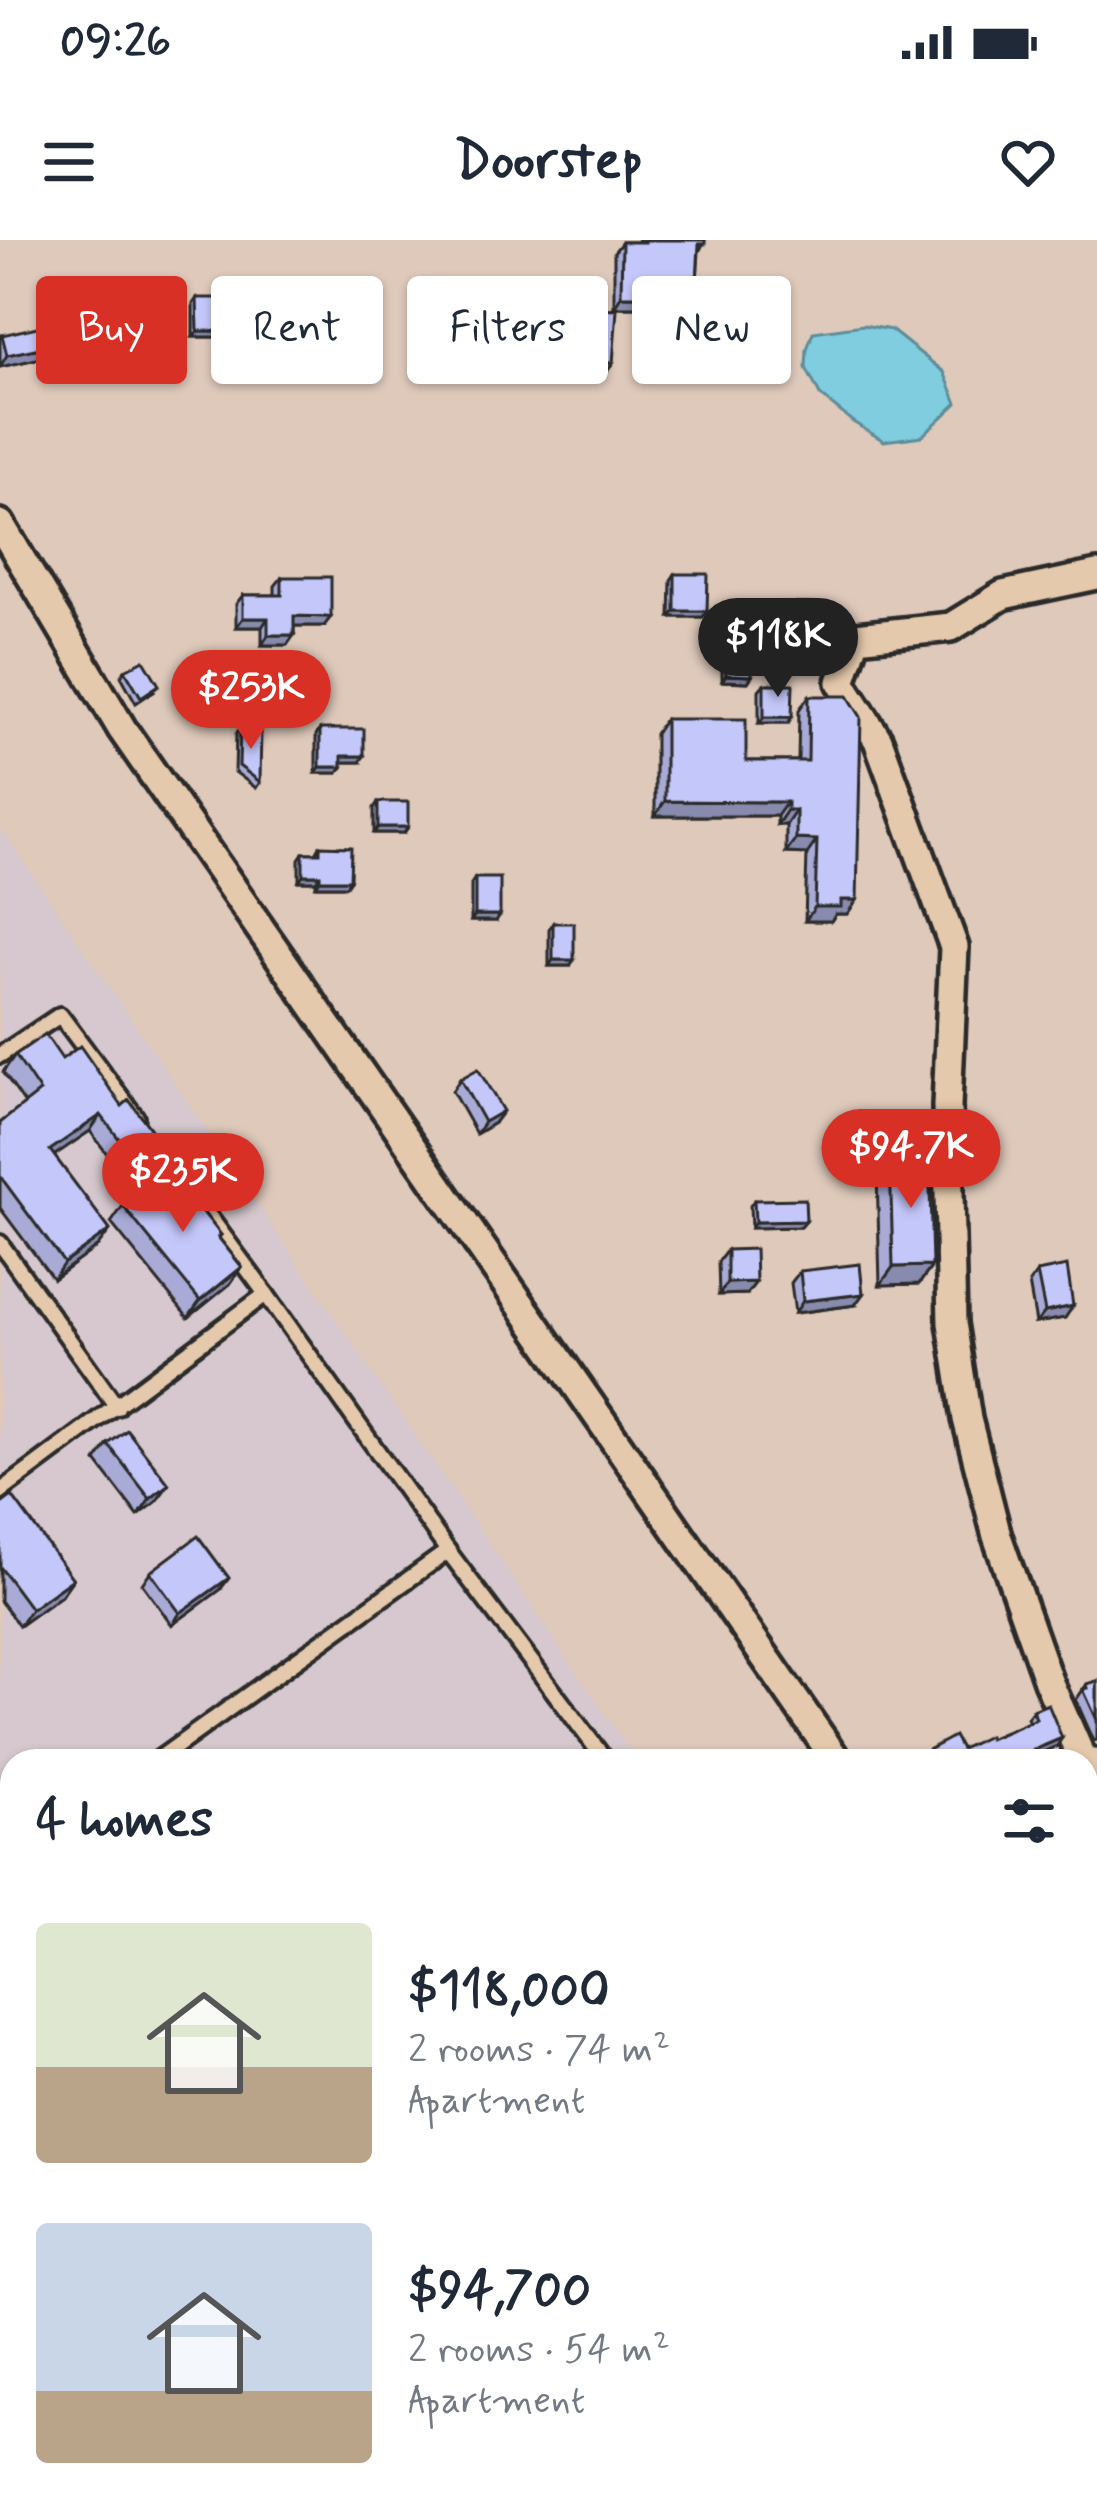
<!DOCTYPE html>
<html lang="en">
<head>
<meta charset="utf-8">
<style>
  :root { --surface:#fff; --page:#f2f2f3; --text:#1f2937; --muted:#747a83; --accent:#d93025 }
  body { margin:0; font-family:Mynerve,sans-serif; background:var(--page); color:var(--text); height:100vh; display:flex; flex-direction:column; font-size:45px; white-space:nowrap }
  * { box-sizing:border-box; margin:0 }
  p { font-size:39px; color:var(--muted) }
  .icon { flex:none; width:66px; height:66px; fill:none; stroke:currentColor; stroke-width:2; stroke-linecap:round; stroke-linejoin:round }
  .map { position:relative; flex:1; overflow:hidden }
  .panel { position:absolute; left:0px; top:1509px; width:1098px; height:768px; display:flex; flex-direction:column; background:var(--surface); border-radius:36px 36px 0 0; box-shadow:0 3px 9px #0004 }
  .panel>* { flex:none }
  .hud { position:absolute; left:36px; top:36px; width:1026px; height:108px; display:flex; gap:24px }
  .price { position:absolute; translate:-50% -102px; padding:0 27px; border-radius:42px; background:var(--accent); color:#fff; font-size:39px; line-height:78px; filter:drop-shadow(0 3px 6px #0008) }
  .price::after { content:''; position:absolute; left:50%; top:72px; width:36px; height:27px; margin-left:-18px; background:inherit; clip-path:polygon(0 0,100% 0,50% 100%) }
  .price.current { background:#222; color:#fff }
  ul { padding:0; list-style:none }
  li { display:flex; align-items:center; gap:36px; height:300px; padding:0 36px }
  li span { display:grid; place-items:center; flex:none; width:336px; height:240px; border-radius:12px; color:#555 }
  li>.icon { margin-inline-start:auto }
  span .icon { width:144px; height:144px; fill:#fffc; stroke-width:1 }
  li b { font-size:51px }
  h2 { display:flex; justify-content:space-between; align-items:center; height:144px; padding:0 36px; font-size:51px }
  .pill { padding:0 42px; border-radius:12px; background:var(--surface); box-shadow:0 3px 9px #0004; font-size:42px; line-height:108px }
  .pill.current { background:var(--accent); color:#fff }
  .status { display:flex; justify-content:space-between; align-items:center; height:84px; padding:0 60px; background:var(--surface); direction:ltr }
  .status svg { height:33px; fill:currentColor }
  header { display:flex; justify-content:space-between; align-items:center; height:156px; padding:0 36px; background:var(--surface); font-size:54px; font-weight:700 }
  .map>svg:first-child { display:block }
</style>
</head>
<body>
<div class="status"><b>09:26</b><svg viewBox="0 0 49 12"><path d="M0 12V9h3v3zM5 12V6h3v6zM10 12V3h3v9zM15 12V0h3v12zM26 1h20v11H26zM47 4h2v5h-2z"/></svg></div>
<header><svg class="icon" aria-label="menu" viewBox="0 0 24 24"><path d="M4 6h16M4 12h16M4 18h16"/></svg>Doorstep<svg class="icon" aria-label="heart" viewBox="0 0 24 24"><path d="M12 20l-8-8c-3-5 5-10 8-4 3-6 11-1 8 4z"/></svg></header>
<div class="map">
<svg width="1097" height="2277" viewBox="0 0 1097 2277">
  <rect width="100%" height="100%" fill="#dec9bb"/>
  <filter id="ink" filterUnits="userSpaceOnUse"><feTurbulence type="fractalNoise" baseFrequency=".00833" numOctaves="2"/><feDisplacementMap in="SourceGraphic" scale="24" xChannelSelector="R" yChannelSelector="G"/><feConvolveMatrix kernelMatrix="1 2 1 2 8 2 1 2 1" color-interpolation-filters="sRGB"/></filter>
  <g filter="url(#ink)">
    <path fill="#d6c8ce" d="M0,587L637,1521H12V2034L0,2043Z"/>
    <g fill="#80cde0" stroke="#5e8c98" stroke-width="3">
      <path d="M863,85L891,90L944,132L957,163L922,196L884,201L853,182L820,155L806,128L807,109L813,92Z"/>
      <path d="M12,2106V2265H33L17,2277H0V2114Z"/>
      <path d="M163,2265H381L371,2277H163Z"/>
      <path d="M639,2265H876L881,2277H637Z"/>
      <path d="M945,2265H1082L1085,2277H942Z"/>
    </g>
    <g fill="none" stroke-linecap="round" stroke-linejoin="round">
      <g stroke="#2b2b2b" stroke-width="22">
        <g id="service">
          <path d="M0,815L60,775L136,877"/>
          <path d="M164,915L266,1054L448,1311L606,1521"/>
          <path d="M0,1003L117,1167"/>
          <path d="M0,1252L266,1054"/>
          <path d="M156,1521L448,1311"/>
          <path d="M0,1637L12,1628"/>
        </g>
      </g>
      <g stroke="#2b2b2b" stroke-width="36">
        <g id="minor">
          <path d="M0,284L122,489L837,1521"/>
          <path d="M1083,1521L1048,1441L997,1296L967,1179L952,1083L947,866L954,707L878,500L841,442L856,397L951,387L1003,355L1097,335"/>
        </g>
      </g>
      <g stroke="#2b2b2b" stroke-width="54">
        <g id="primary">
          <path d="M1086,1537L1097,1532"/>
          <path d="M558,2277L564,2265"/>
        </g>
      </g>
      <use href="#service" stroke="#e5c9ac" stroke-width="14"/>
      <use href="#minor" stroke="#e5c9ac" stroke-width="27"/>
      <use href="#primary" stroke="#e5c9ac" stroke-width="45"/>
    </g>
    <g fill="#a9abd6" stroke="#2b2b2b" stroke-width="3">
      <path d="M638,0H705L699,12L697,41L689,51H650V56L642,67H614V12L622,2H638Z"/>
      <path d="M197,58L216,97H193V64Z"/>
      <path d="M571,67L605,135L560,133L563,78Z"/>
      <path d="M2,95L54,105L46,117L0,127V98Z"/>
      <path d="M675,334L707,371L703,377H670L671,340Z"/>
      <path d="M282,337L324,386H294V395L287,405H262V387H236V364L243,355H275V346Z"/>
      <path d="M769,363L809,404H761V375Z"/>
      <path d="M726,379L752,436L748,442L722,441V385Z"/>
      <path d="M125,430L154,451L136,463L121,436Z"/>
      <path d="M764,444L788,483H759V450Z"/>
      <path d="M809,456L857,660L847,674H836L831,681H805L807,614L786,613V585H777V576H655V494L665,479L746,521H798L799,470Z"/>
      <path d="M240,488L260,542L256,548L235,532L236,494Z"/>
      <path d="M320,489L360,522H342L338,533H316V495Z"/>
      <path d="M378,562L408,587L404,593H374V568Z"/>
      <path d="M320,606L350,640L346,646H316V641H299V619L303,613H316Z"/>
      <path d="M475,638L496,681H471V644Z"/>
      <path d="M553,683L570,726H549V689Z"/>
      <path d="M15,815L62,819L122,866L170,931L221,995L219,998L242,1027L230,1044L188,1078L111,983L123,966L137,954L90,891L54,915L98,1006L53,1039L0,968V883L25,864L3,832Z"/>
      <path d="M460,839L494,883L476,894L452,851Z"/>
      <path d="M890,915L932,1026L919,1044L880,1045L877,932Z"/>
      <path d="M754,960L806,981L801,987L751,988L750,966Z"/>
      <path d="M727,1010L747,1054L719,1055L718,1022Z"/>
      <path d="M800,1031L855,1065L795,1073L791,1043Z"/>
      <path d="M1037,1032L1073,1066L1065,1078L1036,1083L1029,1043Z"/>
      <path d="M108,1204L156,1262L138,1276L96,1221Z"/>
      <path d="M0,1265L73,1339L61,1356L19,1386L0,1361Z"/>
      <path d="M150,1332L220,1350L172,1385L142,1344Z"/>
      <path d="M1097,1441V1500L1094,1501L1076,1460L1087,1444Z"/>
      <path d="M1033,1470L1057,1506L1022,1521H925L923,1518L928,1510L961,1509L989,1499L1029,1482L1027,1478Z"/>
      <path d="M1097,2062V2095H1095V2064Z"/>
    </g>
    <g fill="#898bae" stroke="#2b2b2b" stroke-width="3">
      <path d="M650,41H697L689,51H642Z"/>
      <path d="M621,56H650L642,67H614Z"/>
      <path d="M198,91H220L216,97H193Z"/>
      <path d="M54,105L46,117L0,127L7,115Z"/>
      <path d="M568,122L613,123L605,135L560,133Z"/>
      <path d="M675,371H707L703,377H670Z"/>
      <path d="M294,376L331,377L324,386H287Z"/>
      <path d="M243,378H268L262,387H236Z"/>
      <path d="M769,392H817L809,404H761Z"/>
      <path d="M268,395H294L287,405H262Z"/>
      <path d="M726,435L752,436L748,442L722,441Z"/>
      <path d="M764,477H792L788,483H759Z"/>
      <path d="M342,516H364L360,522H338Z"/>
      <path d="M320,527H342L338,533H316Z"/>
      <path d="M665,561L787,562L777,576H655Z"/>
      <path d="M787,570H796L786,585H777Z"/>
      <path d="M378,587H408L404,593H374Z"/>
      <path d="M796,599L817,600L807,614L786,613Z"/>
      <path d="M303,635H320L316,641H299Z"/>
      <path d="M320,640H350L346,646H316Z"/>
      <path d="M841,660H857L847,674H836L831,681H805L815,667Z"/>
      <path d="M475,675H500L496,681H471Z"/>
      <path d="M553,720H574L570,726H549Z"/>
      <path d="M503,871L494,883L476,894L484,882Z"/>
      <path d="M101,875L90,891L39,926L50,910Z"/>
      <path d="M806,981L801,987L751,988L755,982Z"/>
      <path d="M110,990L98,1006L53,1039L64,1023Z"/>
      <path d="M932,1026L919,1044L880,1045L893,1027Z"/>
      <path d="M242,1027L230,1044L188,1078L200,1061Z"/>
      <path d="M756,1042L747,1054L719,1055L727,1043Z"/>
      <path d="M863,1054L855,1065L795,1073L803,1061Z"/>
      <path d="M1073,1066L1065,1078L1036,1083L1045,1072Z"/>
      <path d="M169,1244L156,1262L138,1276L150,1259Z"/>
      <path d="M229,1338L220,1350L172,1385L180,1373Z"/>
      <path d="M73,1339L61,1356L19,1386L31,1369Z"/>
      <path d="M1062,1498L1057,1506L1022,1521H1008Z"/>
      <path d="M1096,1591L1086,1606V1595Z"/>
      <path d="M12,1775V1780L0,1788V1783Z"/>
    </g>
    <g fill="#c4c7f9" stroke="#2b2b2b" stroke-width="3">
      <path d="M645,0H705V4H699L697,41H650V56H621L622,2H645Z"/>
      <path d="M197,58H220V91H198Z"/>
      <path d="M571,67L617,69L613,123L568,122Z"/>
      <path d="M50,84L54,105L7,115L2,95Z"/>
      <path d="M675,334H708L707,371H675Z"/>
      <path d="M282,337H331V377L294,376V395H268V378H243V355H282Z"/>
      <path d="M769,363L817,364V392H769Z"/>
      <path d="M726,379L752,380V436L726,435Z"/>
      <path d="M144,420L159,445L141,457L125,430Z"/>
      <path d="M764,444H793L792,477H764Z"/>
      <path d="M809,456H848L861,477L857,660H841V667H815L817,600L796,599V570H787V562L665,561V479H746V521H808Z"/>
      <path d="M240,488L261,489L260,542L239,526Z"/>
      <path d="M320,489H364V516H342V527H320Z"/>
      <rect x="378" y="562" width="30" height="25"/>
      <path d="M320,606L351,607L350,640H320V635H303V613H320Z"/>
      <rect x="475" y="638" width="25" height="37"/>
      <rect x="553" y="683" width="21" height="37"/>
      <path d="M45,794L62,819L80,806L122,866L129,860L176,923L151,941L101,875L50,910L110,990L64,1023L0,936V883L40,852L15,815Z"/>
      <path d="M478,829L503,871L484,882L460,839Z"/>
      <path d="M929,914L932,1026L893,1027L890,915Z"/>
      <path d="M169,929L221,995L218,997L242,1027L200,1061L123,966Z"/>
      <path d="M805,959L806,981L755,982L754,960Z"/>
      <path d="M755,1009L756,1042L727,1043V1010Z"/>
      <path d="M860,1024L863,1054L803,1061L800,1031Z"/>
      <path d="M1067,1026L1073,1066L1045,1072L1037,1032Z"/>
      <path d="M127,1190L169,1244L150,1259L108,1204Z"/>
      <path d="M12,1256L73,1339L31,1369L0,1327V1265Z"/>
      <path d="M198,1296L229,1338L180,1373L150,1332Z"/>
      <path d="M1097,1441V1480L1083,1449L1088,1448L1087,1444Z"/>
      <path d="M1048,1464L1062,1498L1008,1521H1002L1001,1518L995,1521H935L928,1510L954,1496L961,1509L988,1496L989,1499L1036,1479L1033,1470Z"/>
      <path d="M1089,1570L1096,1591L1086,1595V1571Z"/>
      <path d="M12,1715V1775L0,1783V1723Z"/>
    </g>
  </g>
</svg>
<b class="price current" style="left:778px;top:460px">$118K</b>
<b class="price" style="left:251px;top:512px">$253K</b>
<b class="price" style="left:911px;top:971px">$94.7K</b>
<b class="price" style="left:183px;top:995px">$235K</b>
<div class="hud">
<a class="pill current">Buy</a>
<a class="pill">Rent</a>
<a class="pill">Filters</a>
<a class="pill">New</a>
</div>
<section class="panel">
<h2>4 homes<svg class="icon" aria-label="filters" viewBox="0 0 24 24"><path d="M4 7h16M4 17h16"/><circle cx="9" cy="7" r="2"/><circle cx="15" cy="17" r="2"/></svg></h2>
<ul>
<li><span style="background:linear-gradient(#dfe7d0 60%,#b9a48a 0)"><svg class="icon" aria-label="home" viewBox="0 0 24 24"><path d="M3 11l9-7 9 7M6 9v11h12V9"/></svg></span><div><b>$118,000</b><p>2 rooms · 74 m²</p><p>Apartment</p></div></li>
<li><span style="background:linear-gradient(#c9d6e8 70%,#b9a48a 0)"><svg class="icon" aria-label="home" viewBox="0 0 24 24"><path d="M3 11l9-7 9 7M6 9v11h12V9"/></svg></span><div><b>$94,700</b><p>2 rooms · 54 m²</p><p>Apartment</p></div></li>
</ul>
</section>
</div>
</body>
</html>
